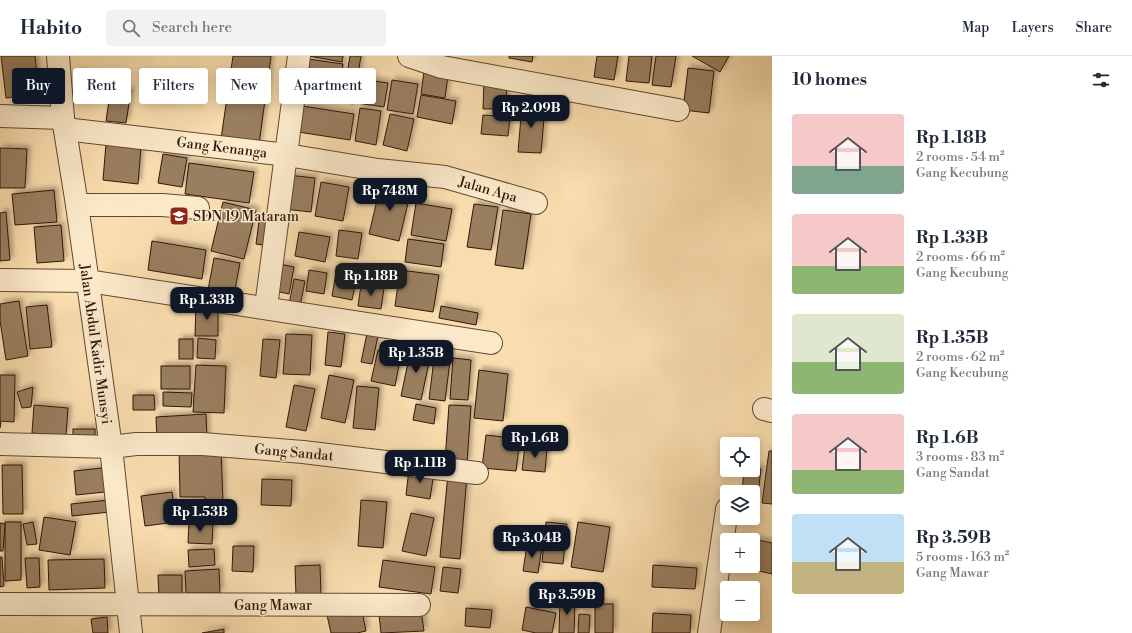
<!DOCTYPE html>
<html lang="en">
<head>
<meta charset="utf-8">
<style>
  :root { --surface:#fff; --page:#f2f2f3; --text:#1f2937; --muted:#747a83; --line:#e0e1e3; --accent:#111827 }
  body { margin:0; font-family:"Libre Bodoni",serif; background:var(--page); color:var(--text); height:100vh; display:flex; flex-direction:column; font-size:15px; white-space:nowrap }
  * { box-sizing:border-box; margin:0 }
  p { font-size:13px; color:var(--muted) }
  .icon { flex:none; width:22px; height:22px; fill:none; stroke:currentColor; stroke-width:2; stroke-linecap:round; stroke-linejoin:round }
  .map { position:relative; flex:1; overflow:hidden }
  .details { display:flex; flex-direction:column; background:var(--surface); width:360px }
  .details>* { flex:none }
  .top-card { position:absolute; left:12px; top:12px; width:380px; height:36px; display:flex; gap:8px }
  .tools { position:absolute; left:720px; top:381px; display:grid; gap:8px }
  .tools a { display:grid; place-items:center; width:40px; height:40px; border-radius:4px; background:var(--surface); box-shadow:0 2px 10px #0003; font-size:20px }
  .price { position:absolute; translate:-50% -34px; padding:0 9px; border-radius:8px; background:var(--accent); color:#fff; font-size:13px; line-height:26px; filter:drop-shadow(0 1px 2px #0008) }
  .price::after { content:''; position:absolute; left:50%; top:24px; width:12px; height:9px; margin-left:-6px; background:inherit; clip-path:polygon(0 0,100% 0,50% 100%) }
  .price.current { background:#222; color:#fff }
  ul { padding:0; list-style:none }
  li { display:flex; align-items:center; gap:12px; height:100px; padding:0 20px }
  li span { display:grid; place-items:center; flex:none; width:112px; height:80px; border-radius:4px; color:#555 }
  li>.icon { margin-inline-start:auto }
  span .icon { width:48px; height:48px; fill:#fffc; stroke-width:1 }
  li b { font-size:17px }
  h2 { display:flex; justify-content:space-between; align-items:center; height:48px; padding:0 20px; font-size:17px }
  .tag { padding:0 14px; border-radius:4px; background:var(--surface); box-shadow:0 2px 10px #0003; font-size:14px; line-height:36px }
  .tag.current { background:var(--accent); color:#fff }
  header { display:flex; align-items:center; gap:24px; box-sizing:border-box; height:56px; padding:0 20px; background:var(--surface); border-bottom:1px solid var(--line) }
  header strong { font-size:19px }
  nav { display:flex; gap:22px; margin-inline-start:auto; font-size:14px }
  .search { width:280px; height:36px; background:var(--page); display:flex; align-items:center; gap:10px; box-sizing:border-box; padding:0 14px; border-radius:4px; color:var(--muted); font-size:15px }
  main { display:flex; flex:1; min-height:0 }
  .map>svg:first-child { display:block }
</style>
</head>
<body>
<header>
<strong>Habito</strong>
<div class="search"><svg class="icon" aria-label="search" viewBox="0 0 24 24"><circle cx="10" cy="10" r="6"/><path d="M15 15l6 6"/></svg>Search here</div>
<nav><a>Map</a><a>Layers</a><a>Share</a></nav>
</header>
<main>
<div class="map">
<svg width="772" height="577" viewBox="0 0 772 577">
  <defs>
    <filter id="shadow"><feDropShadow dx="3.5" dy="-3.5" stdDeviation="2" flood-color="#0004"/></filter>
  </defs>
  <rect width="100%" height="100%" fill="#f9ddae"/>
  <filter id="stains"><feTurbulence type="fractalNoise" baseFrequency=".005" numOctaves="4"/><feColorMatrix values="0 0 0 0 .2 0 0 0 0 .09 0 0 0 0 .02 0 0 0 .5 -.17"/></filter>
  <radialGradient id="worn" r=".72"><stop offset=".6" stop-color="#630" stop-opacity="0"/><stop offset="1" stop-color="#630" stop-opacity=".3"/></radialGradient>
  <g fill="#997e5f" stroke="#301709" filter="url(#shadow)">
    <path d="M1,0H35L39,38L6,42Z"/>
    <path d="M233,0H271L259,88L221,83Z"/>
    <path d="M309,0H343L342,6Z"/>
    <path d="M350,0H361L353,48L342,46Z"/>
    <path d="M509,0H533L532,6L509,2Z"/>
    <path d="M597,0H618L614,24L594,21Z"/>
    <path d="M629,0H652L649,27L626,25Z"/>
    <path d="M656,0H676L671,31L652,29Z"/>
    <path d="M692,0H729L720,16Z"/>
    <path d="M308,3L343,8L337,47L302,42Z"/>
    <path d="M688,12L714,15L709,57L683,54Z"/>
    <path d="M424,15L448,19L445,42L421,38Z"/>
    <path d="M360,23L388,27L384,51L357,47Z"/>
    <path d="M392,24L418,28L413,58L387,54Z"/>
    <path d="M484,25L507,26L506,53H483Z"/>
    <path d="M111,31L131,34L126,67L106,65Z"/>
    <path d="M421,39L456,45L452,68L417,61Z"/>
    <path d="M522,49L545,51L541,97L518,96Z"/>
    <path d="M302,50L354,58L350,84L298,76Z"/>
    <path d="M360,52L381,55L376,89L355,85Z"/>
    <path d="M390,58L414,63L407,95L383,89Z"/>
    <path d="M483,59L510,61L508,80L481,78Z"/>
    <path d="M106,88L141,91L138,128L103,124Z"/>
    <path d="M0,92L27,93L25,132H0Z"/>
    <path d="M163,98L187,102L182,131L158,127Z"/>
    <path d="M189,107L254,116L249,147L185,138Z"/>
    <path d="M288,119L315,122L311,156L284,153Z"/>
    <path d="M321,126L349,131L343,165L315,160Z"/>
    <path d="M381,127L411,134L399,185L369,178Z"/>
    <path d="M54,134L57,166L15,169L12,138Z"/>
    <path d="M223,146L256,154L244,203L211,195Z"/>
    <path d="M416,147L452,153L446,185L411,179Z"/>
    <path d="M474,148L498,151L491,194L467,191Z"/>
    <path d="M503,154L531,158L523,213L495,209Z"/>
    <path d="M6,156L10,204L0,205V157Z"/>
    <path d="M259,165L271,166L268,190L256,188Z"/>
    <path d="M61,169L64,205L37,207L34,171Z"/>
    <path d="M339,174L362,177L358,203L336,200Z"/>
    <path d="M299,176L330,181L325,206L295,200Z"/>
    <path d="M408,183L444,188L441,211L405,206Z"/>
    <path d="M152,185L206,194L202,223L148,214Z"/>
    <path d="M214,202L240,207L234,239L208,234Z"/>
    <path d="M280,208L294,211L289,238L275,235Z"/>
    <path d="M337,210L358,214L352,244L332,240Z"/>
    <path d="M309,214L327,217L324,238L306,235Z"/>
    <path d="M400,214L439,219L433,256L395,250Z"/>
    <path d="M294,223L305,225L300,250L289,248Z"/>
    <path d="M361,229L384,232L381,253L358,250Z"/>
    <path d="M19,245L28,300L6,304L0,265V248Z"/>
    <path d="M47,249L52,291L30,293L26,251Z"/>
    <path d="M196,249H218V280H195Z"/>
    <path d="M441,250L478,257L476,269L439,262Z"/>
    <path d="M368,273L379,275L372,308L361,306Z"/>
    <path d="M328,276L345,278L341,311L325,309Z"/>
    <path d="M286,278L312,279L310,319L283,318Z"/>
    <path d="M198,282L216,284L215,303L197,302Z"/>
    <rect x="179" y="283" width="14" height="20"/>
    <path d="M263,283L280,284L276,322L260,320Z"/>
    <path d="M411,292L431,297L421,344L401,340Z"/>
    <path d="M378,294L401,299L395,330L371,325Z"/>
    <path d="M435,295L451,297L445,345L429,343Z"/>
    <path d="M453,302L471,304L468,344L450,343Z"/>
    <path d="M196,309L226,310L224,357L193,356Z"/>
    <rect x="161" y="310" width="29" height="23"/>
    <path d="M479,314L508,318L503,365L474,362Z"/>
    <path d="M0,319H15L14,366L1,365L0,372Z"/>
    <path d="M329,319L354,324L345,367L321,362Z"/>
    <path d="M294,329L315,333L306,375L286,371Z"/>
    <path d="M357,330L379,332L375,374L353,372Z"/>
    <path d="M33,331L31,351L22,352L17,336Z"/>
    <path d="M163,336L192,337L191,351L163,350Z"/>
    <path d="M133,339H154L155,354H133Z"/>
    <path d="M416,348L436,352L434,368L413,364Z"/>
    <path d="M34,349L68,352L66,380L32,377Z"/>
    <path d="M449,349L471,350L467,407L445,405Z"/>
    <path d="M206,358L207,381L157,383L156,361Z"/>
    <rect x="73" y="373" width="22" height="11"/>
    <path d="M486,379L520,383L516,415L482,412Z"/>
    <path d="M525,390L547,392L545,416L522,414Z"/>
    <path d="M221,391L223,447H205V441H180L179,392Z"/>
    <path d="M769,395H772V448L762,447Z"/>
    <path d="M2,409H22L23,458H3Z"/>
    <path d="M102,412L105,436L76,439L74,415Z"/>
    <path d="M753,412L761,413L757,446L753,445V436H742L744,414H753Z"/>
    <path d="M409,413L434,416L430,443L406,439Z"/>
    <path d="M448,418L467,420L460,503L440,501Z"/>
    <path d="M262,423L292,424L291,450L261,449Z"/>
    <path d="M172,436L176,466L145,470L141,440Z"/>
    <path d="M109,444L110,456L72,460L71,448Z"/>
    <path d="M361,444L387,446L383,492L358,490Z"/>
    <path d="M204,445L206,461L180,463L178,447Z"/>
    <path d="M411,457L434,462L426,500L402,495Z"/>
    <path d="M44,461L76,466L70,499L39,494Z"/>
    <path d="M5,466H21V524L5,525Z"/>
    <path d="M33,466L37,488L27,489L23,468Z"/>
    <path d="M189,466L213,467L212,488L188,487Z"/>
    <path d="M546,466L567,468L563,508L542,506Z"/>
    <path d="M578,466L610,471L603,516L571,511Z"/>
    <path d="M0,467L5,468L3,495H0Z"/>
    <path d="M752,483L772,487V518L746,512L747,510H753Z"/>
    <path d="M527,489L542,491L538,517L523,515Z"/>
    <path d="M233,490H254L253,516L232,515Z"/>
    <path d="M214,493L215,509L189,511L188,494Z"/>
    <path d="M0,501H2L4,530L0,531Z"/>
    <path d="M25,502H39L40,531L27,532Z"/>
    <path d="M104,503L105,532L49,534L48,504Z"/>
    <path d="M383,504L435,511L431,538L379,531Z"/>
    <path d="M320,509L321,539L296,540L295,510Z"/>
    <path d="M653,509L697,512L695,533L652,531Z"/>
    <path d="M443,511L461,513L458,537L440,535Z"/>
    <path d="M219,513L220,537H186L185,515Z"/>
    <path d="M158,519H182V541H159Z"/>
    <path d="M560,543L575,544L574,577H559Z"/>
    <rect x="595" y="548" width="18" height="29"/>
    <path d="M361,551L366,575L357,577H331L327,559Z"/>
    <path d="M526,551L556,557L552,577H536L522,574Z"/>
    <path d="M466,552L492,554L490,572L465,570Z"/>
    <path d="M421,554L424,575L381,577L379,559Z"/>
    <path d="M653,557L691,559L690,577H652Z"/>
    <path d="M579,558L590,559L589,577H578Z"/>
    <path d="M107,561L108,577H93L91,563Z"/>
    <path d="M224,573V577H202Z"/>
  </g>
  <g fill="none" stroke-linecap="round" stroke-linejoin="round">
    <g stroke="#624832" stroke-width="24">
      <g id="minor">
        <path d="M58,0L63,62L77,149L111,391L131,577"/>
        <path d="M409,0L442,11L678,54"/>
        <path d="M0,60L63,62"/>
        <path d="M65,73L287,99L378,114L445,121L536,147"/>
        <path d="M77,149H162L198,152"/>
        <path d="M0,224L88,225L491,287"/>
        <path d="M266,251L299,0"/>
        <path d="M764,353L772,355"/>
        <path d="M0,388L111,391L136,388H203L303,396L477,417"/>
        <path d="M0,548L419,549"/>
        <path d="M709,577L727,453"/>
      </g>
    </g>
    <use href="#minor" stroke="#fbe9ca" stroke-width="22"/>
  </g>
  <defs>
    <g id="school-square" transform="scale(1)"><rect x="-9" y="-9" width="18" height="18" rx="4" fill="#8f2418" stroke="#fbe9ca"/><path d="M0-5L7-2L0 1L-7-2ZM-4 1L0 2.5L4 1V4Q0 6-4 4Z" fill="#fff"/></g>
  </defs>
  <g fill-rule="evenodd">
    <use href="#school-square" x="179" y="160"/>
  </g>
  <g text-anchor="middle" stroke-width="3" stroke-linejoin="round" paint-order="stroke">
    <g font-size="14" fill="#301709" stroke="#fbe9ca">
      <text transform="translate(222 91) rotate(7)" y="5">Gang Kenanga</text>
      <text transform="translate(488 133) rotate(16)" y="5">Jalan Apa</text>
      <text transform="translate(96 288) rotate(82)" y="5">Jalan Abdul Kadir Munsyi</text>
      <text transform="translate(294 396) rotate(5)" y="5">Gang Sandat</text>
      <text x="273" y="554">Gang Mawar</text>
    </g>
    <g font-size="14" fill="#301709" stroke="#fbe9ca" text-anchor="start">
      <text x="193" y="165">SDN 19 Mataram</text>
    </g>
  </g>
  <rect width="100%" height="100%" filter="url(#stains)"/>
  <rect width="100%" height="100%" fill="url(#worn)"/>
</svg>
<div class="tools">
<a><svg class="icon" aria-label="locate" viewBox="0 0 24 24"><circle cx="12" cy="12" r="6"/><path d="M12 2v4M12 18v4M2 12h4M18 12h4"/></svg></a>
<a><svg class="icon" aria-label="layers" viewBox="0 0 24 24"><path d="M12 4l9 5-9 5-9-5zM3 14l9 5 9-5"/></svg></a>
<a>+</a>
<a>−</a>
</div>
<b class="price" style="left:531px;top:73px">Rp 2.09B</b>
<b class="price" style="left:390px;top:156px">Rp 748M</b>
<b class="price current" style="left:371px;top:241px">Rp 1.18B</b>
<b class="price" style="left:207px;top:265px">Rp 1.33B</b>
<b class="price" style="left:416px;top:318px">Rp 1.35B</b>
<b class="price" style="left:535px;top:403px">Rp 1.6B</b>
<b class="price" style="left:420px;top:428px">Rp 1.11B</b>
<b class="price" style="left:200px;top:477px">Rp 1.53B</b>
<b class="price" style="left:532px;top:503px">Rp 3.04B</b>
<b class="price" style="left:567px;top:560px">Rp 3.59B</b>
<div class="top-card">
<a class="tag current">Buy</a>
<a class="tag">Rent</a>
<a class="tag">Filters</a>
<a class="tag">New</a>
<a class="tag">Apartment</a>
</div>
</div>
<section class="details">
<h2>10 homes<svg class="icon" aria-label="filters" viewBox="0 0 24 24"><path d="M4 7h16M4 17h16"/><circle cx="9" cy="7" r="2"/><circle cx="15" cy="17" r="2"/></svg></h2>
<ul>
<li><span style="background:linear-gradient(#f6c9c9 65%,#7fa58c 0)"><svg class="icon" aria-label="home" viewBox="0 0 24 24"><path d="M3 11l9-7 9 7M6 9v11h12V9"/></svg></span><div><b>Rp 1.18B</b><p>2 rooms · 54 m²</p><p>Gang Kecubung</p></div></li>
<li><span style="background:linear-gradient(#f6c9c9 65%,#8fb573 0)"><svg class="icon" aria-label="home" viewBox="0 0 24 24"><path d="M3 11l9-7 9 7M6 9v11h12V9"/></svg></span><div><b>Rp 1.33B</b><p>2 rooms · 66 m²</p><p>Gang Kecubung</p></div></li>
<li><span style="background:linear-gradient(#dfe7d0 60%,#8fb573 0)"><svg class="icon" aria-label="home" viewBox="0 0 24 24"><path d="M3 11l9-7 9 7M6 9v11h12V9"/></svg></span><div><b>Rp 1.35B</b><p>2 rooms · 62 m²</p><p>Gang Kecubung</p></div></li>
<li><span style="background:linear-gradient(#f6c9c9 70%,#8fb573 0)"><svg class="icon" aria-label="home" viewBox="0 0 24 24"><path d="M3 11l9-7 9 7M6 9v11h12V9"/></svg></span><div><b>Rp 1.6B</b><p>3 rooms · 83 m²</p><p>Gang Sandat</p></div></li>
<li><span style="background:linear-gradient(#bfe0f5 60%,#c2b280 0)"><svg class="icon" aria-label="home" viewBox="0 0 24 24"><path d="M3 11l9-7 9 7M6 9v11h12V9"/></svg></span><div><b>Rp 3.59B</b><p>5 rooms · 163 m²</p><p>Gang Mawar</p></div></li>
</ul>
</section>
</main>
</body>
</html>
